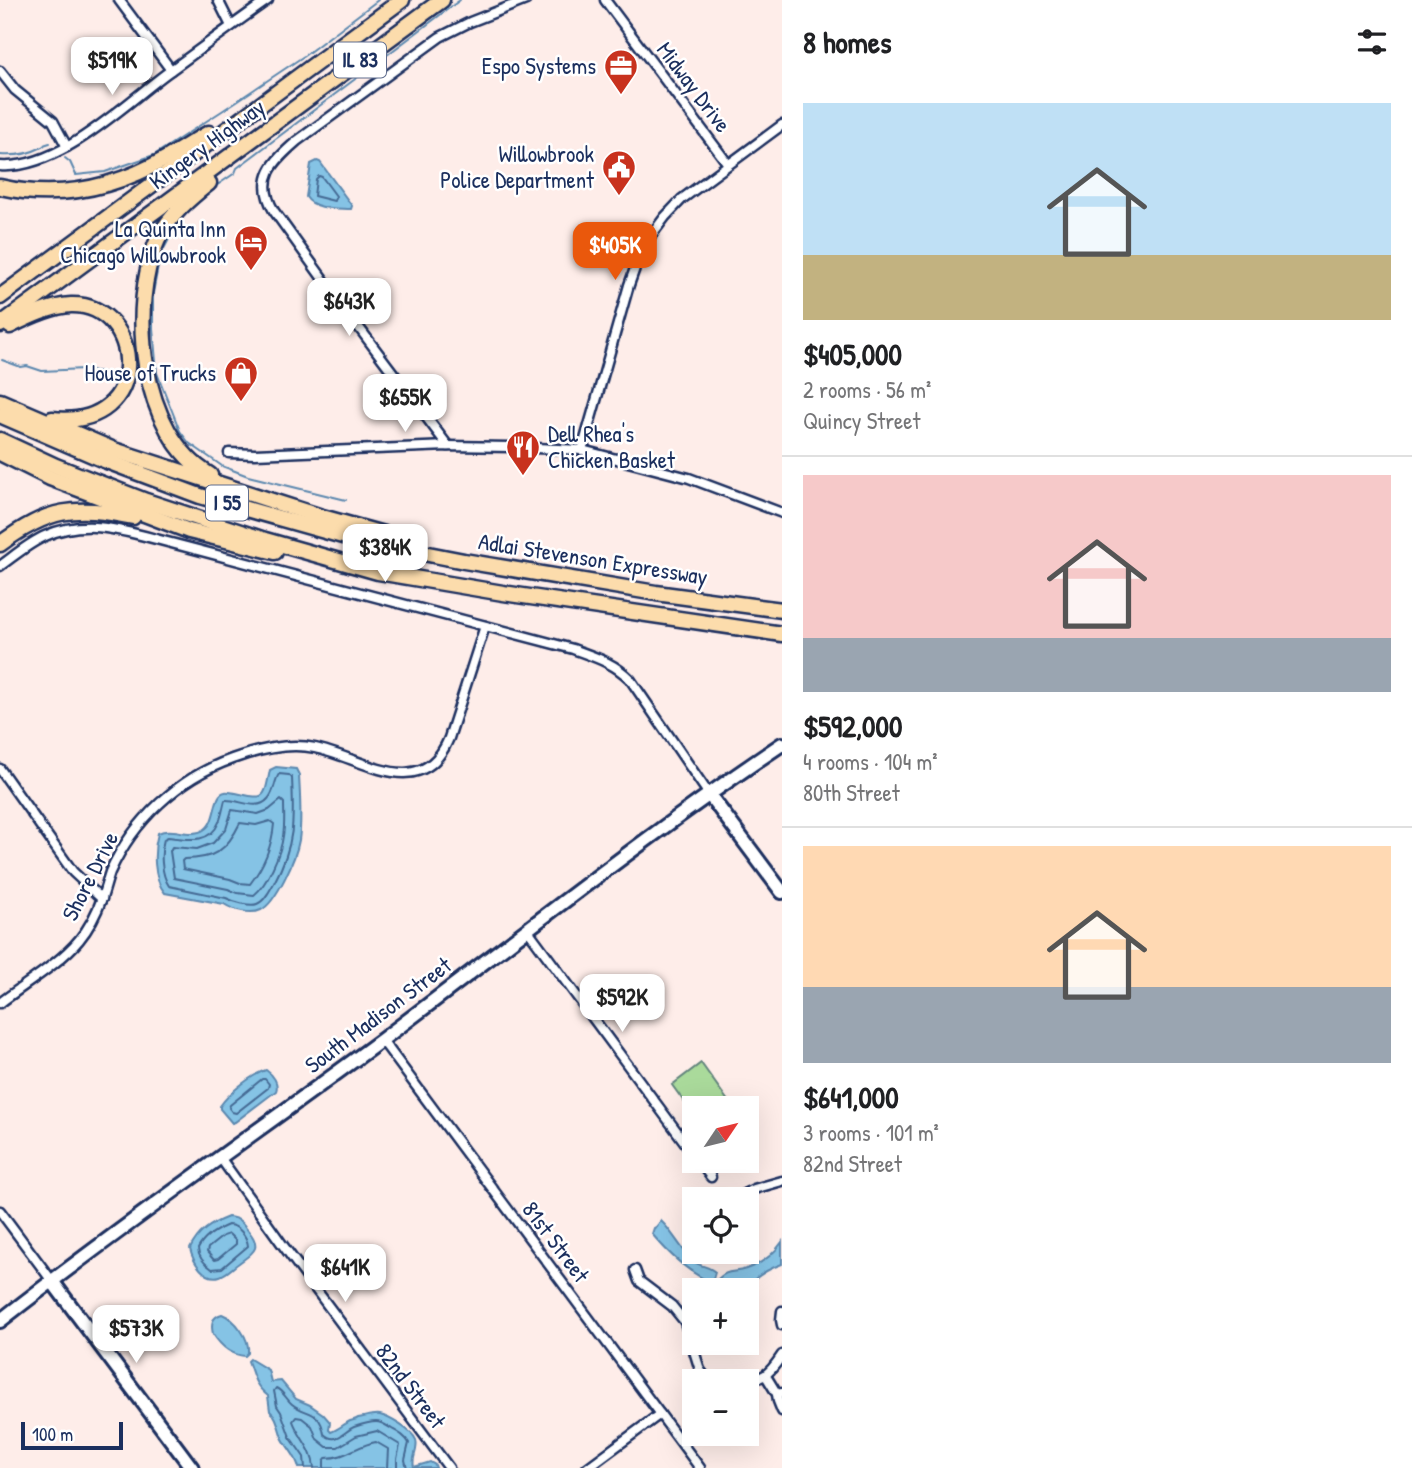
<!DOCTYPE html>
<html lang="en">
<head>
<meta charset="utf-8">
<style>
  :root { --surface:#fff; --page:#f6f6f6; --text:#202124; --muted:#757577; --line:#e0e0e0; --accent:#ea580c }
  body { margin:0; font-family:"Patrick Hand",sans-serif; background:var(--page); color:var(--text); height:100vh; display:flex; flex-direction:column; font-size:26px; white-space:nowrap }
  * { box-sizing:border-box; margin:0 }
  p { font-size:23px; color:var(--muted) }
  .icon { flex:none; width:38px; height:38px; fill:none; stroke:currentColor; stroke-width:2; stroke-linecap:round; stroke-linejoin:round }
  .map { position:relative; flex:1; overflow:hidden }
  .sheet { display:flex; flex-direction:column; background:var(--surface); width:630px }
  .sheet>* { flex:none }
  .needle { width:46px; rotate:55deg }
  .tools { position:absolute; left:682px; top:1096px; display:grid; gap:14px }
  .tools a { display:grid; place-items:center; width:77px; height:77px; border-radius:0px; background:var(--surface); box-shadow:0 7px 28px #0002; font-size:35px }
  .scale { position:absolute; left:21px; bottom:18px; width:102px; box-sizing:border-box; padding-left:7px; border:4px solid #1b2f5e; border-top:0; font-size:19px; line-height:24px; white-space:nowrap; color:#1b2f5e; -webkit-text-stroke:5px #fff; paint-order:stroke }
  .price { position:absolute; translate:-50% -60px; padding:0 16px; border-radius:14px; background:#fff; color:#222; font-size:23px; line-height:46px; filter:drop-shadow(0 2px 4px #0008) }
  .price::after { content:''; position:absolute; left:50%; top:42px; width:21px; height:16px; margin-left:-10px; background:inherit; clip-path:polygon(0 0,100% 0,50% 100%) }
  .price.active { background:var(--accent); color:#fff }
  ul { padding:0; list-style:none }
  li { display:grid; align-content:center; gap:14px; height:371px; padding:0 21px }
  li+li { border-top:2px solid var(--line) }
  li span { display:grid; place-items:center; height:217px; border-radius:0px; color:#555 }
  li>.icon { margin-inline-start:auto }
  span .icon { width:126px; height:126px; fill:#fffc; stroke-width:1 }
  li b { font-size:30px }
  h2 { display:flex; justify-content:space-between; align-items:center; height:84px; padding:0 21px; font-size:30px }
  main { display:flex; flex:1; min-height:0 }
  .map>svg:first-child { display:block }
</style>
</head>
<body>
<main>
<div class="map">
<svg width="782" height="1468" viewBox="0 0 782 1468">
  <rect width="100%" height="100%" fill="#feede9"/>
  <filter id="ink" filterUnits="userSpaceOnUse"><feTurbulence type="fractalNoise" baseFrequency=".0143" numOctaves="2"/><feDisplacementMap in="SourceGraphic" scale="14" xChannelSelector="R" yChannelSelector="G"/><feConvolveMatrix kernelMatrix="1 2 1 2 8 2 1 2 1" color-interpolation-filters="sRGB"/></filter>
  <g filter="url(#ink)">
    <path fill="#aada9b" stroke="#62847c" stroke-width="2" d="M701,1063L733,1108H695V1117L672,1085Z"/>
    <g fill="#85c3e5" stroke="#5b88af" stroke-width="2">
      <path d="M317,161L320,162L352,206L351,209C337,208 314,210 306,197L311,164Z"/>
      <path d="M276,767L296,769L299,775C300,797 302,819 299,840C296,858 276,903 261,910C251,915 233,910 224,904L165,893C153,879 153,851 158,833C173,826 191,839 205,829C217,821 213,794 225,792C227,791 234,793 236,793C266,800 264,799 270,770Z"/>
      <path d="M266,1070C273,1075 279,1083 276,1091L235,1122L232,1123L220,1109V1106C229,1093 251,1075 266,1070Z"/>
      <path d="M228,1217C237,1218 241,1220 246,1228C250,1233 257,1240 255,1248C253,1254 244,1259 239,1263C233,1267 227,1274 220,1276C205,1281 193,1262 190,1249C198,1232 210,1224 228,1217Z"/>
      <path d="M661,1221C674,1233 681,1251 695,1262C701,1267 709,1266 715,1272L713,1279L708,1281C685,1270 668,1253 652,1234L654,1228L656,1227Z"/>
      <path d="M782,1242V1264C768,1269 754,1277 745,1290H717L716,1281C728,1268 732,1274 746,1269C761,1264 774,1254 782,1242Z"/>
      <path d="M222,1314C235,1319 250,1338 248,1353L245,1356C231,1355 220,1345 213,1334C211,1325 211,1317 222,1314Z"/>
      <path d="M250,1359L268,1370L271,1382L281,1381L296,1399L310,1405L323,1414L330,1422L329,1430L331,1432C339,1429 344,1424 350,1421C353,1420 356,1420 358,1418C365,1417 373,1414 380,1415C389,1417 413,1431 416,1440C419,1450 411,1458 414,1467L430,1462L435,1465L436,1468H299C296,1455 287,1448 282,1437C278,1428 278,1417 270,1411L268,1396C254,1385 254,1377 248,1361Z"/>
    </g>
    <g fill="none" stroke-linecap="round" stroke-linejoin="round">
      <g stroke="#456a94" stroke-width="2">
        <path d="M319,176L322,177L336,196L334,201L314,196L316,179Z"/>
        <path d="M279,774L289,775L292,778C294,821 295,844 274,883C270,890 265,901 257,904C250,907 232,901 226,898L169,886C161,874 160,853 164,839L168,837C186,839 210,845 219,822C222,815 223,807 225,800C239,799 257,812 268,799C275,792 274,781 279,774Z"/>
        <path d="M281,800L284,803C284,814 285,825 283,836C281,853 267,885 254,895L237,893L228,889L174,878L170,851L172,847L197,849L213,843L226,829L232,810L258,814L269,810Z"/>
        <path d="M270,821L274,824C272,846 263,867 250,884L240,883L230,879L183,869L182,861L184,859C215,859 227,850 240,823L256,825Z"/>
        <path d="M262,1079H265L269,1084L268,1088L236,1113L232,1112L229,1108L230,1105Z"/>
        <path d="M228,1225C238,1225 247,1236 248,1246L222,1268L212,1269C205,1264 198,1258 198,1249C204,1237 216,1230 228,1225Z"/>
        <path d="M229,1234L236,1241V1244L218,1259L214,1260L207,1252L208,1248L223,1236Z"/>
        <path d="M305,1468L304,1457L290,1437L281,1412L277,1406L274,1391L276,1388C283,1391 286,1399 292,1404C307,1416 320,1409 324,1434C336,1445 343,1432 354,1427C360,1425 369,1422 376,1422C382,1422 387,1426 392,1429C399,1433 405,1436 409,1443L405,1460L407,1468"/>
        <path d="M314,1468C313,1449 299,1438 293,1421L296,1417L302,1418L312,1426L317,1439L327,1447H338L356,1436L377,1431L400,1445L397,1459V1468"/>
        <path d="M324,1468V1461L326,1458C346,1458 357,1445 376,1442L388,1449L387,1468"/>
      </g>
      <g stroke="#5b88af" stroke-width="2">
        <path d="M0,155C14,156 27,155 40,148C50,143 39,146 50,143"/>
        <path d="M65,158L70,162L76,175L105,172L154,155L222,111L304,56L378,0"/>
        <path d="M213,188L235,173L237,168L460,0"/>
        <path d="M181,217L160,256L153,293V328L157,373L180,431L189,443L222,466L248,476L346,500"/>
        <path d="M2,360L21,367L27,366L42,371L84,369L114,374"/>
      </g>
      <g stroke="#1b2f5e" stroke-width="13">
        <g id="street">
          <path d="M119,0L171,70"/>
          <path d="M218,0L231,26"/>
          <path d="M605,0L728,164"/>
          <path d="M0,71L15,90L53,121L67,147"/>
          <path d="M0,166C60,170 125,103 171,70C203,47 235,23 268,0"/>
          <path d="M448,446L336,297L274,211C255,179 273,162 297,141L440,37L470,22L526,0"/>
          <path d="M582,450L629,285L639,257L650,237L665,217L682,199L782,125"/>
          <path d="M229,453L255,454L448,446L511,447L582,450L689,478L782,513"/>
          <path d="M0,566C14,556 29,543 45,536C83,519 118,529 156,539L573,649C594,657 613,662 630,679L708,793"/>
          <path d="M0,769L73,872L102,899"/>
          <path d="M527,929L695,1156"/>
          <path d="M0,1003C25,984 60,963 79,940C89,928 97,912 102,898C105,889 107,881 110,872C133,821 178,778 232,759C257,750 288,742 315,748C363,758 422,804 449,738L485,626"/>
          <path d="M382,1040L700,1468"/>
          <path d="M219,1156L282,1244L449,1468"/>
          <path d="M698,1160L711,1177"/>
          <path d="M746,1193L754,1189L782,1181"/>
          <path d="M734,1199L746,1193C748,1201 752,1210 747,1217"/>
          <path d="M0,1211L52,1281"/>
          <path d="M635,1270L639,1281L672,1306L685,1322L700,1370L706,1378L713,1381"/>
          <path d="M782,1311L781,1320L782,1325"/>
          <path d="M766,1376L777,1394"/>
          <path d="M736,1381C763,1379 767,1378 782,1355"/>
          <path d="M782,1393L777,1394L778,1401L782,1411"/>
          <path d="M587,1468L660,1414"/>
        </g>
      </g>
      <g stroke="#1b2f5e" stroke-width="18">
        <g id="secondary">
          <path d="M708,793L782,892"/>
          <path d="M52,1281L192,1468"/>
          <path d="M0,1321C125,1223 256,1133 383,1039C515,940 645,836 782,744"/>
        </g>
      </g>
      <g stroke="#1b2f5e" stroke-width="19">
        <g id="highway">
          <path d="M209,183C190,198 170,215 159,237C127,305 140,435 210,475"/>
          <path d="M0,187C58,200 115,188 167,158C181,150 194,141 209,133"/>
          <path d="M0,297L402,0"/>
          <path d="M0,325L442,0"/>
          <path d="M10,326C28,317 51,306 71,305C143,303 155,430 52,419"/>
          <path d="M0,401L114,450L322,517L412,542"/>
          <path d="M0,415L104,460L200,496L357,540L464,561L656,593L782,610"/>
          <path d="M0,440L56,466L146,501L265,540L378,572L503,593L782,634"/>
          <path d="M0,453L50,478L189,531L275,552"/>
          <path d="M0,544C49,508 74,505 133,517"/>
        </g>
      </g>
      <use href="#street" stroke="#fff" stroke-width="8"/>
      <use href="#secondary" stroke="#fff" stroke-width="12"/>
      <use href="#highway" stroke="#fcdcac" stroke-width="14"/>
    </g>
  </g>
  <defs>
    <g id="office-pin" transform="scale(1.75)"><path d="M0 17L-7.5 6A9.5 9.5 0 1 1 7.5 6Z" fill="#c8321e" stroke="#fff"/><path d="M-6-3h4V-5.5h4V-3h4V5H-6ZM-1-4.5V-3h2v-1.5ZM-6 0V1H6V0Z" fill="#fff"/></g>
    <g id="civic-pin" transform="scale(1.75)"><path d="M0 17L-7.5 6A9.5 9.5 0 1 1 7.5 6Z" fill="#c8321e" stroke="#fff"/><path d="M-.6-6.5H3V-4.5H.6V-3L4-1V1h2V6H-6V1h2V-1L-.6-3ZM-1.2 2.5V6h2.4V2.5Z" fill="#fff"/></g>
    <g id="hotel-pin" transform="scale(1.75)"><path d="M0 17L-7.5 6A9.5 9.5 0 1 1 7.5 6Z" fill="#c8321e" stroke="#fff"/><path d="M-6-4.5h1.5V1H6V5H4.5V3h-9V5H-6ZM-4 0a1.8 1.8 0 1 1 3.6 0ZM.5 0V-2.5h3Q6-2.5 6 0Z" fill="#fff"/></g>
    <g id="shop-pin" transform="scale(1.75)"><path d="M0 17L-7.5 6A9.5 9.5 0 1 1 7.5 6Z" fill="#c8321e" stroke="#fff"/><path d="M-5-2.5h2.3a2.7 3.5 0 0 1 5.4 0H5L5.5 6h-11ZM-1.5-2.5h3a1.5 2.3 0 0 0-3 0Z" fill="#fff"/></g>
    <g id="restaurant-pin" transform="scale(1.75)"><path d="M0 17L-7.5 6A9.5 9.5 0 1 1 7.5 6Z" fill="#c8321e" stroke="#fff"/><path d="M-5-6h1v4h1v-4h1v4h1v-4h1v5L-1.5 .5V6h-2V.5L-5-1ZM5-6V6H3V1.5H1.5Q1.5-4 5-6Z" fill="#fff"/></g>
  </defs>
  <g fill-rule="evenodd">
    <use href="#office-pin" x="621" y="66"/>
    <use href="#civic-pin" x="619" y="167"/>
    <use href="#hotel-pin" x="251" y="242"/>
    <use href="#shop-pin" x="241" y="373"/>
    <use href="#restaurant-pin" x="523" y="447"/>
  </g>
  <g text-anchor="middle" stroke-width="5" stroke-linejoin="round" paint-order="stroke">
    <g fill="#fff" stroke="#5f6d8e" stroke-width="2">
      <rect x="334" y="42.5" width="52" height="35" rx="5"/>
      <rect x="206" y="485.5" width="42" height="35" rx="5"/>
    </g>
    <g font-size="21" font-weight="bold" fill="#1b2f5e">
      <text x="360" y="67">IL 83</text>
      <text x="227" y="510">I 55</text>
    </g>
    <g font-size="23" fill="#1b2f5e" stroke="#fff" text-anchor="end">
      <text x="596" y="74">Espo Systems</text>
      <text x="594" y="162">Willowbrook<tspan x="594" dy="26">Police Department</tspan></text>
      <text x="226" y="237">La Quinta Inn<tspan x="226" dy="26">Chicago Willowbrook</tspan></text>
      <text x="216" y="381">House of Trucks</text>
      <text x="548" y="442" text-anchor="start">Dell Rhea's<tspan x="548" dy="26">Chicken Basket</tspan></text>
    </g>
    <g font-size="23" fill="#1b2f5e" stroke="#fff">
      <text transform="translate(694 87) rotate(53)" y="8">Midway Drive</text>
      <text transform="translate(207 144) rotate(-36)" y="8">Kingery Highway</text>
      <text transform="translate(593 559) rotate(9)" y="8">Adlai Stevenson Expressway</text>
      <text transform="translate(90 876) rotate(-63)" y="8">Shore Drive</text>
      <text transform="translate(378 1015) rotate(-37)" y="8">South Madison Street</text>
      <text transform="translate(556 1242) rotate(53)" y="8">81st Street</text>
      <text transform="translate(411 1386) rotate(53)" y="8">82nd Street</text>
    </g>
  </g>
</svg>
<div class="tools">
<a><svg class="needle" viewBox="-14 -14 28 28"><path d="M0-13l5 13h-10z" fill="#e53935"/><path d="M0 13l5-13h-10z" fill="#757577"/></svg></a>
<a><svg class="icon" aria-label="locate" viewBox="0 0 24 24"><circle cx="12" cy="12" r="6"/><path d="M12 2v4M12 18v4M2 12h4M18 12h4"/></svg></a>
<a>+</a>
<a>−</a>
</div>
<div class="scale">100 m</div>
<b class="price" style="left:112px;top:97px">$519K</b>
<b class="price active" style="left:615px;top:282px">$405K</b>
<b class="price" style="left:349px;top:338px">$643K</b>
<b class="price" style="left:405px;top:434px">$655K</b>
<b class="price" style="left:385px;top:584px">$384K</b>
<b class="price" style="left:622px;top:1034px">$592K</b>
<b class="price" style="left:345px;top:1304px">$641K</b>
<b class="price" style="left:136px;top:1365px">$573K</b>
</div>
<section class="sheet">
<h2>8 homes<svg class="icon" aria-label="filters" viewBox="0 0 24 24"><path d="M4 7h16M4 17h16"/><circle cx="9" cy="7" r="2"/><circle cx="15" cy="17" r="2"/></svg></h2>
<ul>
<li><span style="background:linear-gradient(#bfe0f5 70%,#c2b280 0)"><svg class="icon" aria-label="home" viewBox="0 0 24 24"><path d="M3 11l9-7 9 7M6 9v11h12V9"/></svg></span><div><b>$405,000</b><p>2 rooms · 56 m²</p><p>Quincy Street</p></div></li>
<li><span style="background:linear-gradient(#f6c9c9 75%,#9aa5b1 0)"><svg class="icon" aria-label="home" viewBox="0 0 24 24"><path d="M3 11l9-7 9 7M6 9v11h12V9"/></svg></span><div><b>$592,000</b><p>4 rooms · 104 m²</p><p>80th Street</p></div></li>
<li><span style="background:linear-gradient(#ffd9b3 65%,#9aa5b1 0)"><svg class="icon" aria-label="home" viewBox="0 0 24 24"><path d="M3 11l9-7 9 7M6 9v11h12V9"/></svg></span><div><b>$641,000</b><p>3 rooms · 101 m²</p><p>82nd Street</p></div></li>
</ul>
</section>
</main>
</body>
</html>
